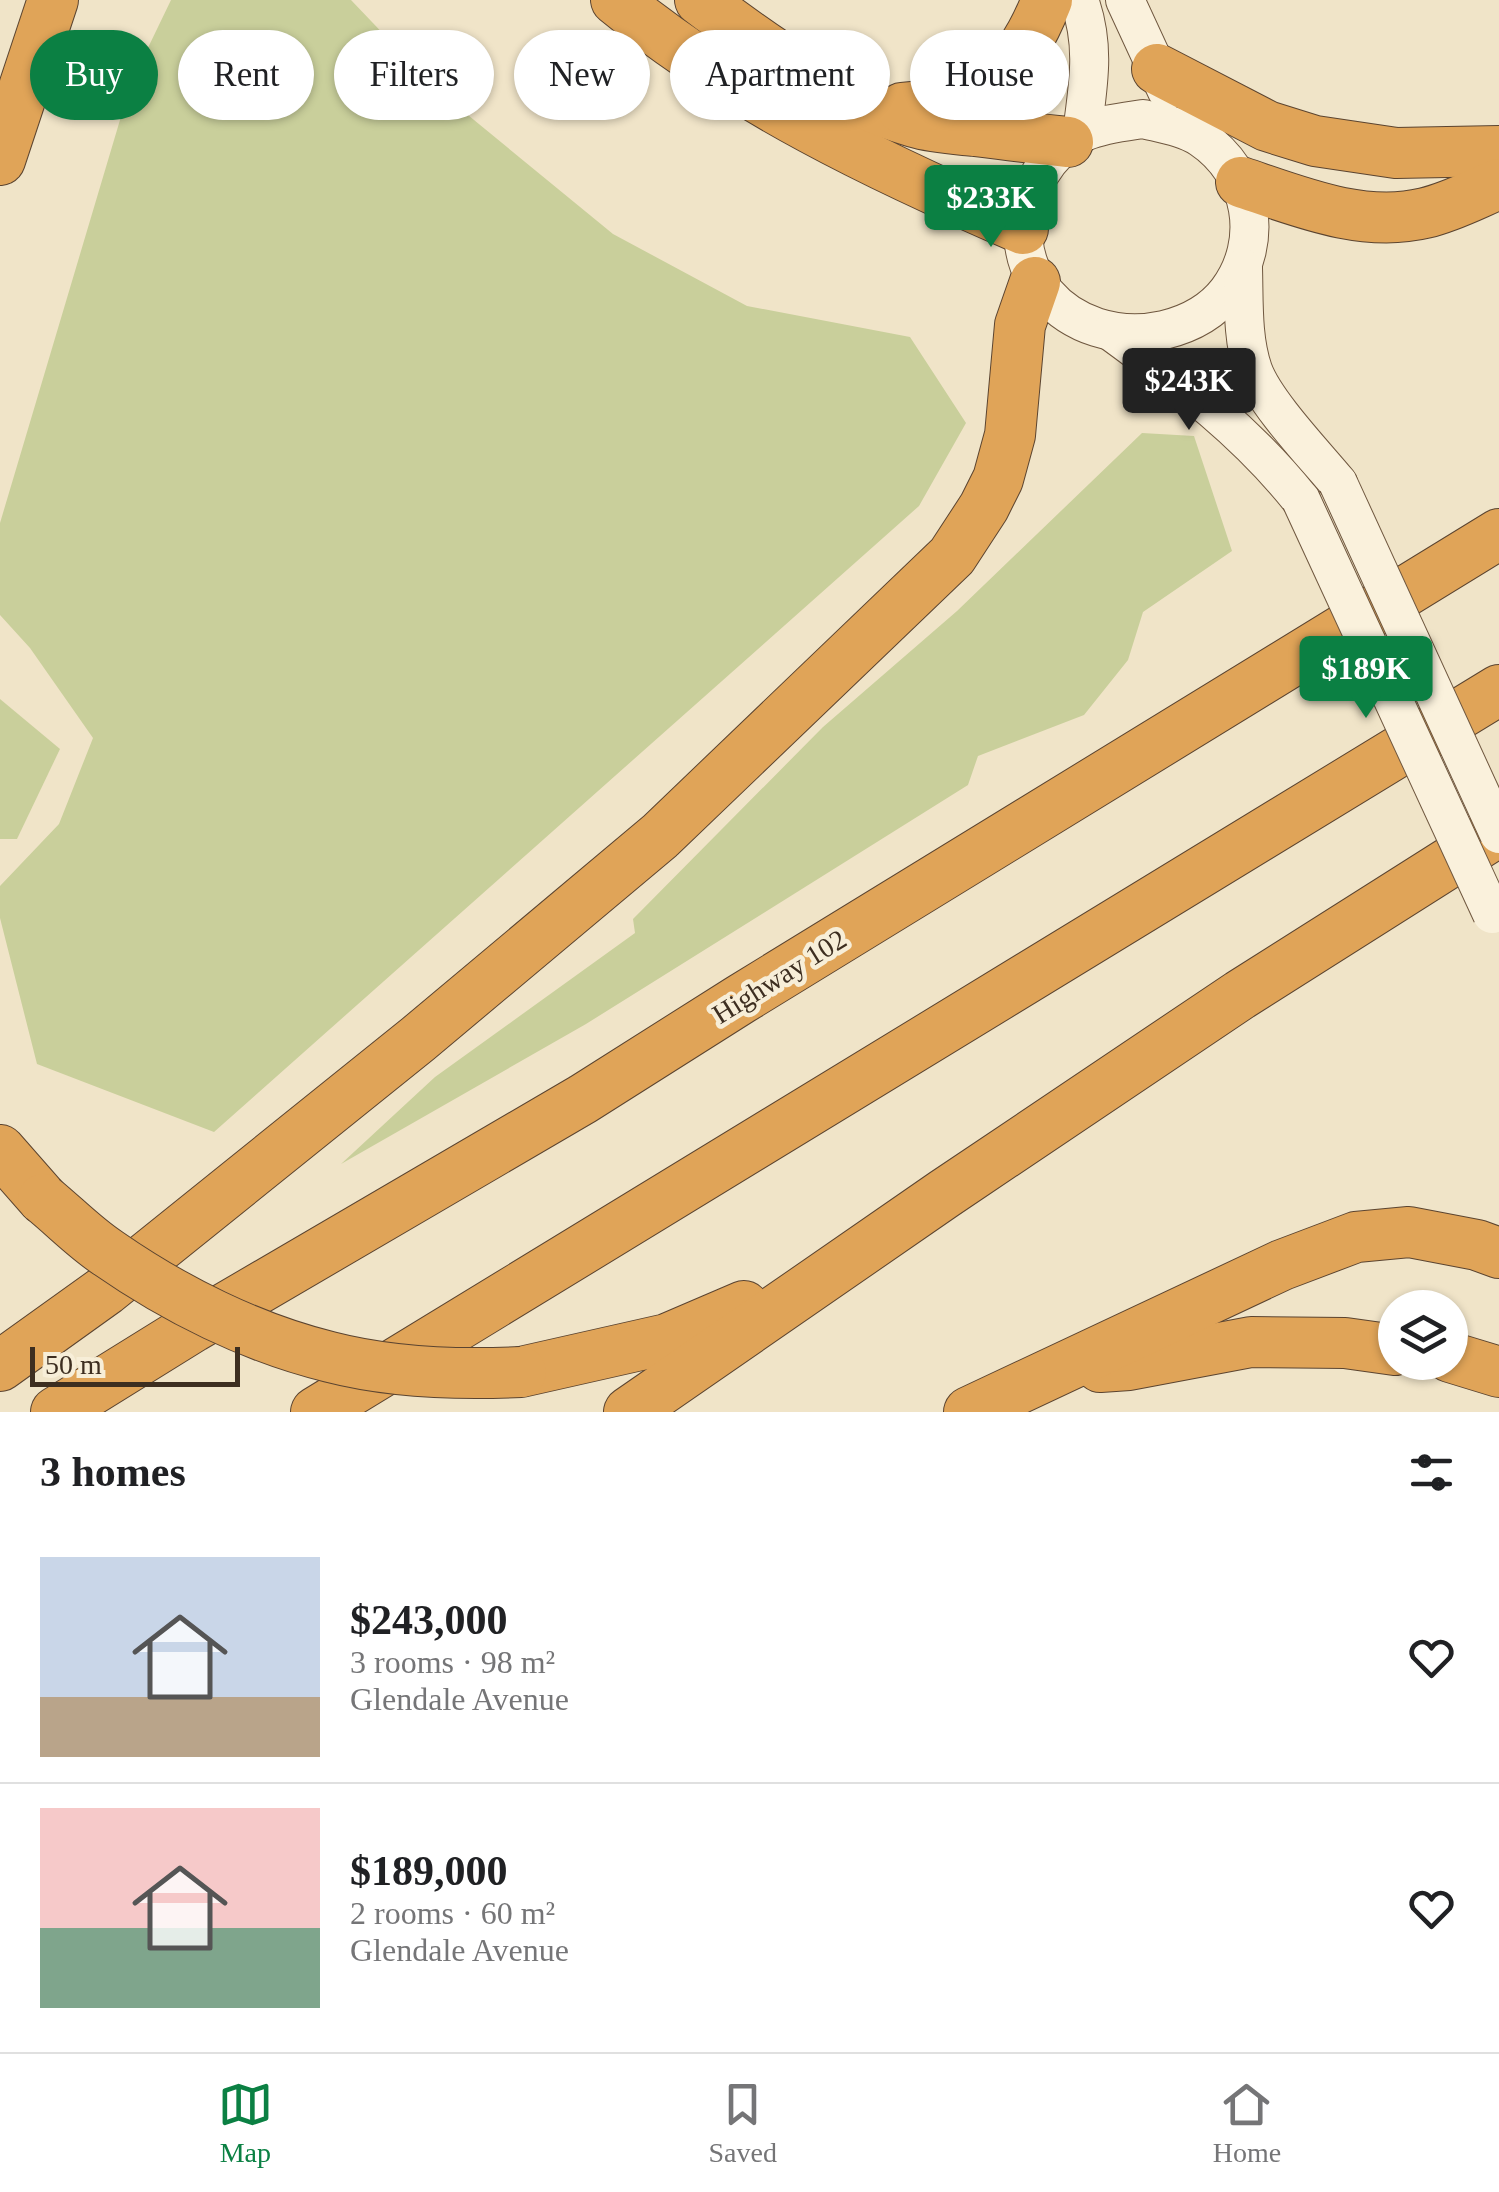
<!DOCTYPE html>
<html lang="en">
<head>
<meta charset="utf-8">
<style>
  :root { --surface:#fff; --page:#f6f6f6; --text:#202124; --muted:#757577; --line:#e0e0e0; --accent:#0b8043 }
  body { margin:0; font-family:Georgia,serif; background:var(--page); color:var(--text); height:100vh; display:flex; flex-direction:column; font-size:38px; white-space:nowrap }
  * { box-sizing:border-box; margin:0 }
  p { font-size:32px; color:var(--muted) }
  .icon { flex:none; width:55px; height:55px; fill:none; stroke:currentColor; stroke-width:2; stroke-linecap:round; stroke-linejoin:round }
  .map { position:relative; height:1412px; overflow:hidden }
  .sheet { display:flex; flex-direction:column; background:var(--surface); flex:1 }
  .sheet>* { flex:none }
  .hud { position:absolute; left:30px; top:30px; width:1440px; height:90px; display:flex; gap:20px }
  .tools { position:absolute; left:1378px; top:1290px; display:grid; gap:20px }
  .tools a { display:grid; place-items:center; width:90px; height:90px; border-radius:50%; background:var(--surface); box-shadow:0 2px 8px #0004; font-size:50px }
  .scale { position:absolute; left:30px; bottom:25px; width:210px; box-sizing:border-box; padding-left:10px; border:5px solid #3d2e20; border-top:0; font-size:28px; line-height:35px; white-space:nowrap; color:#3d2e20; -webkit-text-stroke:8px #f7eed8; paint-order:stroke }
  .price { position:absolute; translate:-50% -85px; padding:0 22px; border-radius:10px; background:var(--accent); color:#fff; font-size:32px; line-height:65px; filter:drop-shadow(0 2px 5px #0008) }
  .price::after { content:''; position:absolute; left:50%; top:60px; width:30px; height:22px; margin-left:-15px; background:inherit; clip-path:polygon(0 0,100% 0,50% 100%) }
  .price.on { background:#222; color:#fff }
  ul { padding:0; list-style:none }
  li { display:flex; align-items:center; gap:30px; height:250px; padding:0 40px }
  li+li { border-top:2px solid var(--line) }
  li span { display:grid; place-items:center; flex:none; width:280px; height:200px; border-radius:0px; color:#555 }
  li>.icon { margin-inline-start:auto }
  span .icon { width:120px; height:120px; fill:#fffc; stroke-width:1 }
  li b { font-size:42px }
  h2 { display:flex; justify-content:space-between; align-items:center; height:120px; padding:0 40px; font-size:42px }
  .tag { padding:0 35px; border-radius:45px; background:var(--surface); box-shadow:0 2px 8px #0004; font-size:35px; line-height:90px }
  .tag.on { background:var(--accent); color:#fff }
  .tab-bar { display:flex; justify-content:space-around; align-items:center; height:140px; border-top:2px solid var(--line); background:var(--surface); font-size:28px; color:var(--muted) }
  .tab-bar a { display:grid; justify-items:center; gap:5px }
  .tab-bar .on { color:var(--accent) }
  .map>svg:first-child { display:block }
</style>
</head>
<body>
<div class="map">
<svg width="1499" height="1412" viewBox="0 0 1499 1412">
  <rect width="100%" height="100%" fill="#f0e4c8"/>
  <g fill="#c9cf9b">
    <path d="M171,0H351L435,88L613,234L747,306L910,337L966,423L919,506L214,1132L37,1064L0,918V886L59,824L93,738L30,648L0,615V523L131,83Z"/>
    <path d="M1142,433L1194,436L1232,551L1143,612L1128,660L1084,715L978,756L968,785L586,1024L341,1164L435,1077L635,933L633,919L823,727L957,611Z"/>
    <path d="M0,699L60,749L17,839H0Z"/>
  </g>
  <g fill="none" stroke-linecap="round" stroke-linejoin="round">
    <g stroke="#6f573f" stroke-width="40">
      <g id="secondary">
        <path d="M1079,0C1096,46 1088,86 1082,133"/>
        <path d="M1125,0L1167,91"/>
        <path d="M1143,119C1163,124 1184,127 1201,138C1253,173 1265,241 1228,291C1212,312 1189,324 1164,330C1068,351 987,265 1040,174C1050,157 1066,140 1084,132C1103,124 1123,122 1143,119Z"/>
        <path d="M1243,268C1244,301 1242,338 1253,370C1265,403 1314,454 1338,483"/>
        <path d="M1112,332C1183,384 1246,431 1301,500"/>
      </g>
    </g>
    <g stroke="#5b4430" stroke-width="52">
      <g id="highway">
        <path d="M616,0C737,99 881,168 1023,229"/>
        <path d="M700,0C765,49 834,99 914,122C934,128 955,129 975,131C1006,135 1037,139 1068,142"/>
        <path d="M1157,69L1267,126L1315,141L1396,153L1499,151"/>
        <path d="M902,108C983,102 1018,74 1047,0"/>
        <path d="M0,160L53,0"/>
        <path d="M1241,182C1300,202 1363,228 1425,213C1451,207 1475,194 1499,184"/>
        <path d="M0,1150L43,1199"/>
        <path d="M1450,1357L1499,1372"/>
        <path d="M0,1366L106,1290L418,1039L660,836L952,556L984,507L998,479L1010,435L1020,325L1035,282"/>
        <path d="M1100,1367L1129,1365L1251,1342L1345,1343L1395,1350"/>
        <path d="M521,1372L667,1339L744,1306"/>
        <path d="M56,1412L193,1327L583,1099L741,999L1499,534"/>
        <path d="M316,1412L1499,690"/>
        <path d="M629,1412L944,1194L1240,995L1499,831"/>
        <path d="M969,1412L1282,1265L1356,1237L1409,1232L1477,1245L1499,1253"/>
      </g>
    </g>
    <use href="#secondary" stroke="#faf1dc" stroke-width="38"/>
    <use href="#highway" stroke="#e0a458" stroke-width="50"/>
    <g stroke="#6f573f" stroke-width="40" stroke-linecap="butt">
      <g id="secondary-bridge">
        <path d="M1338,483L1499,834"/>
        <path d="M1301,500L1492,914"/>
      </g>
    </g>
    <g stroke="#5b4430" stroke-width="52" stroke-linecap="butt">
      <path id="highway-bridge" d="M43,1199C65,1217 85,1238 108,1253C174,1299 252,1338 330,1357C392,1373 458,1375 521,1372"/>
    </g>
    <use href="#secondary-bridge" stroke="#faf1dc" stroke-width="38"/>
    <use href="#highway-bridge" stroke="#e0a458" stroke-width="50"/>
  </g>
  <g text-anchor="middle" stroke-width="9" stroke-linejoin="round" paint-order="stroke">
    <g font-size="28" fill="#3d2e20" stroke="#f7eed8">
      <text transform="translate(779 976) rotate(-32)" y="10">Highway 102</text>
    </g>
  </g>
</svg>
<div class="tools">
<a><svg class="icon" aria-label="layers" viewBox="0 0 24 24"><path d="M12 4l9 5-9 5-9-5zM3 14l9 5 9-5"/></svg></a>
</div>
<div class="scale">50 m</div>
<b class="price" style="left:991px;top:250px">$233K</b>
<b class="price on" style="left:1189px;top:433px">$243K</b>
<b class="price" style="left:1366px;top:721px">$189K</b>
<div class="hud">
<a class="tag on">Buy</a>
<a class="tag">Rent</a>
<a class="tag">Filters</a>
<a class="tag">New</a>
<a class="tag">Apartment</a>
<a class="tag">House</a>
</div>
</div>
<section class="sheet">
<h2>3 homes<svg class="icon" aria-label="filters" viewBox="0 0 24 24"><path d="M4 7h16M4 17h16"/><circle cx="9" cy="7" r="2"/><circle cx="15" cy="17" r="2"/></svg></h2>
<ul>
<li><span style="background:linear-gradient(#c9d6e8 70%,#b9a48a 0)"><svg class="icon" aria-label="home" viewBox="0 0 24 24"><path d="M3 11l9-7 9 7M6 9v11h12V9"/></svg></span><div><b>$243,000</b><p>3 rooms · 98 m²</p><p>Glendale Avenue</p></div><svg class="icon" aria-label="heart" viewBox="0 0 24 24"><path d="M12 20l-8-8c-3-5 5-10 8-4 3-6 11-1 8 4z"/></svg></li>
<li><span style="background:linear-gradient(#f6c9c9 60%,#7fa58c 0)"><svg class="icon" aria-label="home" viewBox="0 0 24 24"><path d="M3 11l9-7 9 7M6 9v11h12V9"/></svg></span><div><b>$189,000</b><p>2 rooms · 60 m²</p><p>Glendale Avenue</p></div><svg class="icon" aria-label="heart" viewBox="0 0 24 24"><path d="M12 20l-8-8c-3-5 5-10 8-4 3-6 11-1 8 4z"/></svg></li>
</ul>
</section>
<nav class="tab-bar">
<a class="on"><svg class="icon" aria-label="map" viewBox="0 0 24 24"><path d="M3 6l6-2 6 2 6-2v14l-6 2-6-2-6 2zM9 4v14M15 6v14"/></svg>Map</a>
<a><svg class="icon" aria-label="saved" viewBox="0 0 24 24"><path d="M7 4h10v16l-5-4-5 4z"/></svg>Saved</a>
<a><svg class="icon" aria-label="home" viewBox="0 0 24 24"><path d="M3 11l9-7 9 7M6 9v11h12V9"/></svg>Home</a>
</nav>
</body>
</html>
